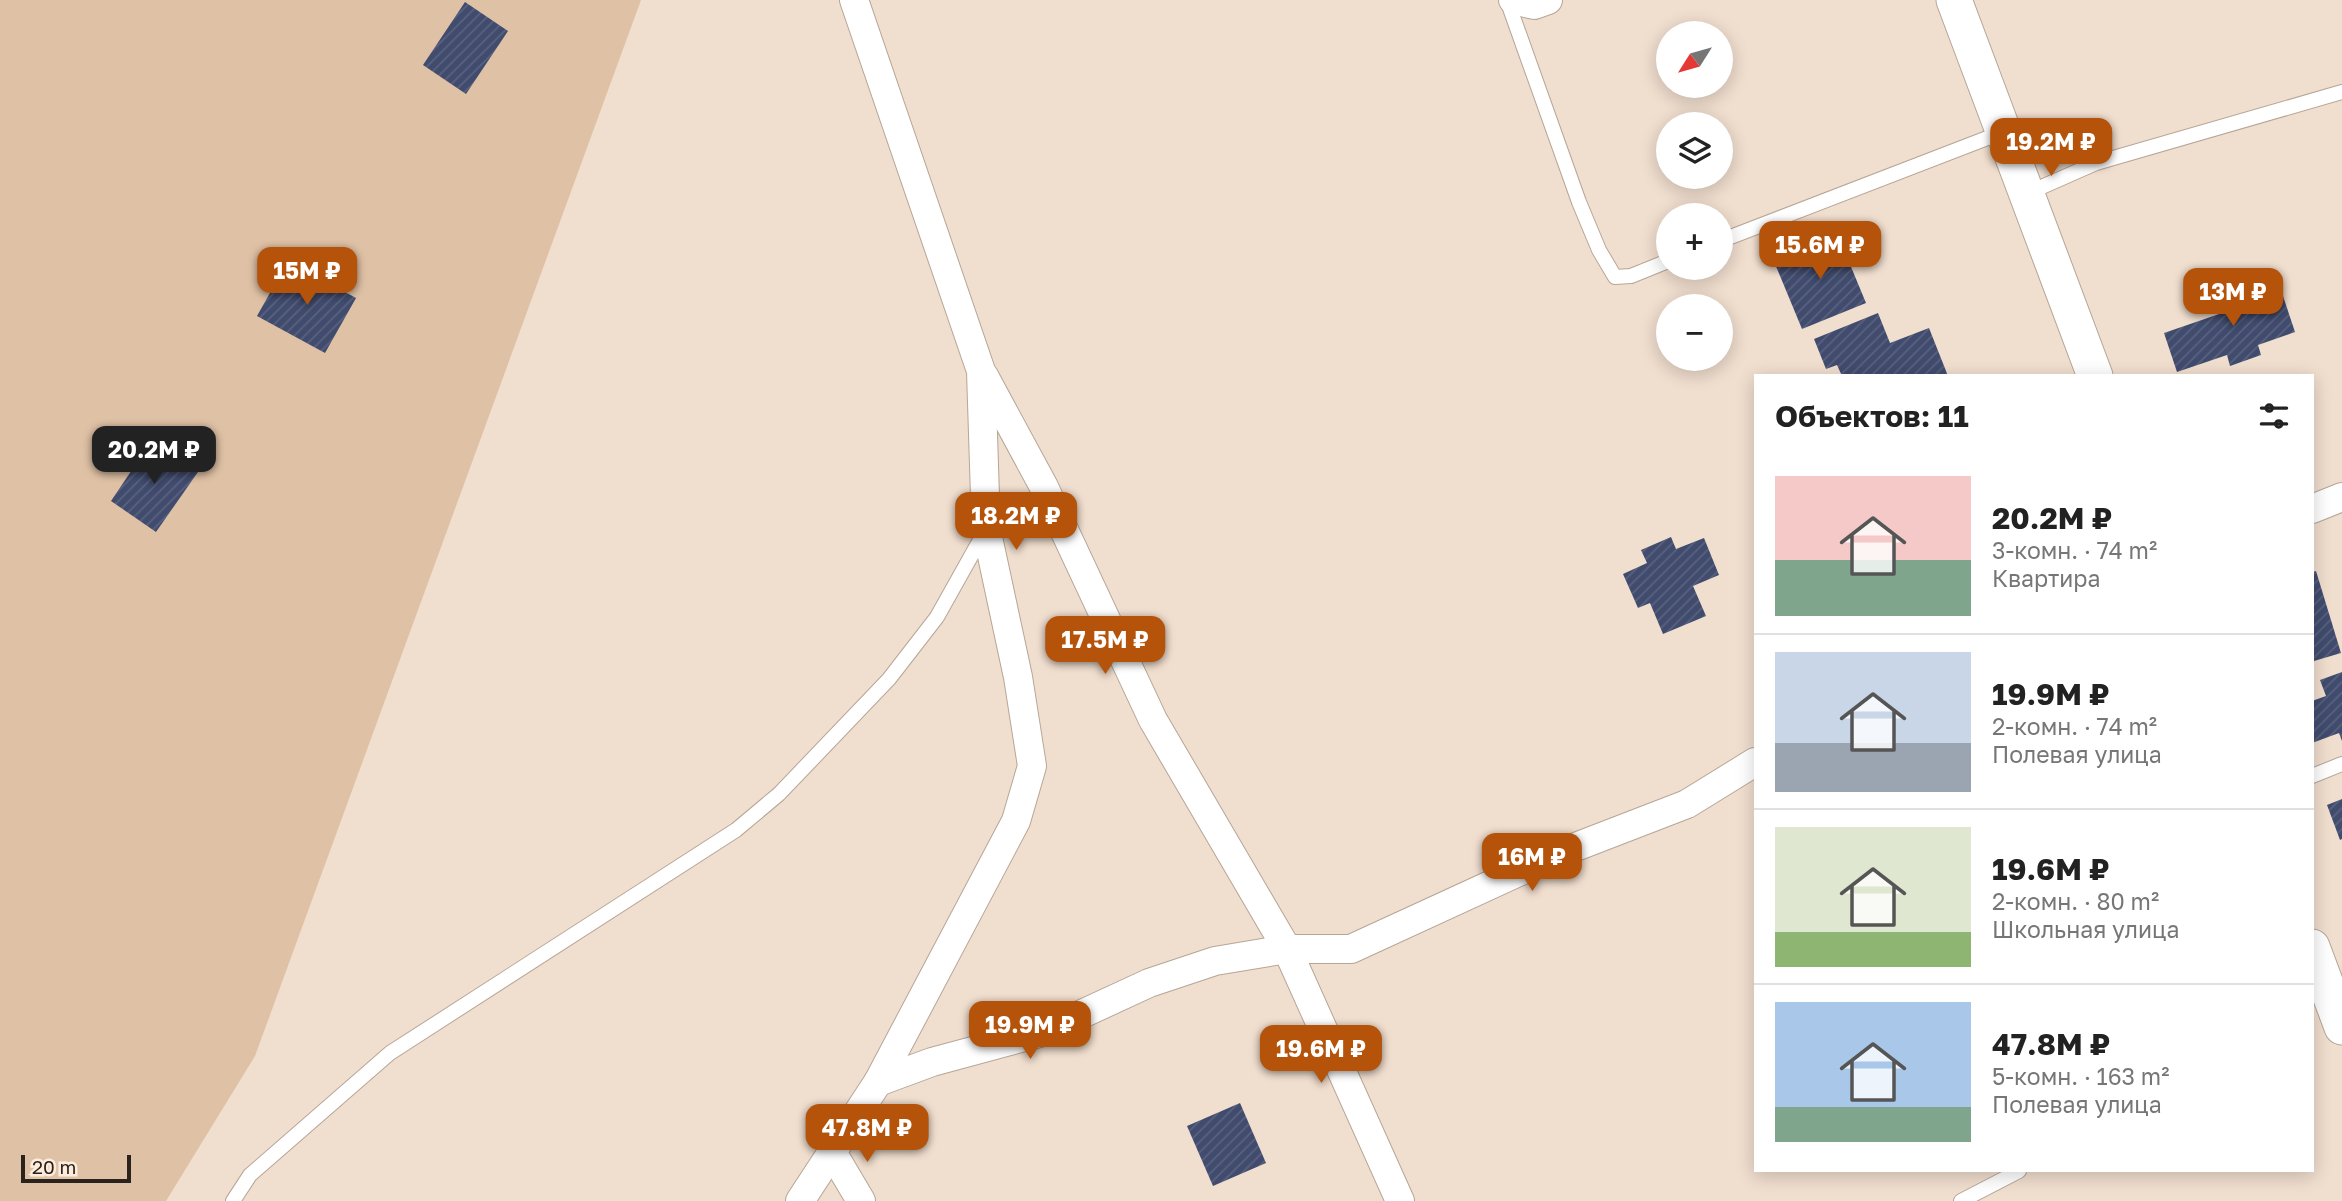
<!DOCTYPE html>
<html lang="ru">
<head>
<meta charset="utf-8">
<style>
  :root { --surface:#fff; --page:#f6f6f6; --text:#222; --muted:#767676; --line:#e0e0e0; --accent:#b45309 }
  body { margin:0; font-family:"Golos Text",sans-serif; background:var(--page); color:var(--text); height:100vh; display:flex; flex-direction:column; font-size:26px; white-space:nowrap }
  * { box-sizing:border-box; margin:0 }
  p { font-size:23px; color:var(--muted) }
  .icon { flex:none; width:38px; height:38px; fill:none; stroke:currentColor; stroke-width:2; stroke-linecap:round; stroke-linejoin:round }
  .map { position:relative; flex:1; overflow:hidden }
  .drawer { position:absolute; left:1754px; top:374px; width:560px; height:798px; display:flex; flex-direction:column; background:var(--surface); border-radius:0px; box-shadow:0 4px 18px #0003 }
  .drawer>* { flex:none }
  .needle { width:46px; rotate:233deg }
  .fabs { position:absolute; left:1656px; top:21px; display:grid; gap:14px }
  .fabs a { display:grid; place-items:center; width:77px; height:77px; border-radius:50%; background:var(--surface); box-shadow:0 4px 18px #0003; font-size:35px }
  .scale { position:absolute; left:21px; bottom:18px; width:110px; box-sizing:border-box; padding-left:7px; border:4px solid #2a231d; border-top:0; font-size:19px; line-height:24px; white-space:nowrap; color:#2a231d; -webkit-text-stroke:5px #fdecdb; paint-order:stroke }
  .price { position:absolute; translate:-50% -60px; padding:0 16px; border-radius:14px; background:var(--accent); color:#fff; font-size:23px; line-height:46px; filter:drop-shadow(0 2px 4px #0008) }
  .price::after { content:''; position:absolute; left:50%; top:42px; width:21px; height:16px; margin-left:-10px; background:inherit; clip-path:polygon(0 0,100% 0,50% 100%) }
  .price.selected { background:#222; color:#fff }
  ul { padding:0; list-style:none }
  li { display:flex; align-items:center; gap:21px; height:175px; padding:0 21px }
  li+li { border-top:2px solid var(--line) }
  li span { display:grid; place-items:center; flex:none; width:196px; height:140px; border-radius:0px; color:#555 }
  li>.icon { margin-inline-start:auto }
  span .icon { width:84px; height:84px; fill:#fffc; stroke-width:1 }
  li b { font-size:30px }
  h2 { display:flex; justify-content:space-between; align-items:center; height:84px; padding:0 21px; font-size:30px }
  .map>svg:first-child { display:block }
</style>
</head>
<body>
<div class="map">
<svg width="2342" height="1201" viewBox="0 0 2342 1201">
  <defs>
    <pattern id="building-hatch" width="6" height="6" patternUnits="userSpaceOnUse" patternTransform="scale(1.75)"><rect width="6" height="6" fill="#404b6e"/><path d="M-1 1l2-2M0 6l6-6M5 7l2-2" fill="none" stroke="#59627d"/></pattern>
  </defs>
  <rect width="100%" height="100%" fill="#f0dece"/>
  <path fill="#dfc1a5" d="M0,0H641L255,1056L166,1201H0Z"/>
  <g fill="url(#building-hatch)">
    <path d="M465,2L508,31L466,94L423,65Z"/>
    <path d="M1837,233L1866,303L1802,329L1773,259Z"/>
    <path d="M288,261L356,298L325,353L257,316Z"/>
    <path d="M2277,278L2295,332L2258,345L2261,355L2230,366L2227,355L2177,372L2164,333L2222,313L2218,298Z"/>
    <path d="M1878,313L1890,343L1929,328L1948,376H1842L1837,365L1826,369L1814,339Z"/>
    <path d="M152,440L198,472L156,532L111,501Z"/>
    <path d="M1671,537L1676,549L1704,538L1719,575L1693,586L1706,616L1663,634L1650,603L1638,608L1623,574L1647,563L1641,550Z"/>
    <path d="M2316,571L2341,653L2314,661L2312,655V572Z"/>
    <path d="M2342,672V741L2339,733L2312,743V701L2326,696L2320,680Z"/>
    <path d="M2342,799V839L2340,840L2327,805Z"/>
    <path d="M1240,1103L1266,1163L1213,1186L1187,1126Z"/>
  </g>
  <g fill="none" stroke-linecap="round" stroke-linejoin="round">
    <g stroke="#b6a697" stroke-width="16">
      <g id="service">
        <path d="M1507,0L1579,202L1599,250L1615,277L1631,276L1668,261"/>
        <path d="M2028,193L2096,163L2342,92"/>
        <path d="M1720,241L2003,132"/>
        <path d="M2312,776L2342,764"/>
        <path d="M233,1201L250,1175L390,1053L736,830L779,794L889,679L937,617L984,533"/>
        <path d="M1961,1201L2019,1171"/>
      </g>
    </g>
    <g stroke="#b6a697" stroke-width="30">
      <g id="minor">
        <path d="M854,0L981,371L986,528L1018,677L1032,766L1016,821L878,1082"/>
        <path d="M1513,0L1534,5L1548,0"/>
        <path d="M984,376L1044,487L1153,720L1287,949L1400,1201"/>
        <path d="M2312,509L2342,497"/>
        <path d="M832,1152L861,1201"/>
        <path d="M800,1201L878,1082L932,1062L1043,1032L1149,983L1215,961L1287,949H1351L1560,853L1687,804L1755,762"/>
      </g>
    </g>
    <g stroke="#b6a697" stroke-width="37">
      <g id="tertiary">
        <path d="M1954,0L2095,376"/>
        <path d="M2312,947L2342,1027"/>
      </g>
    </g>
    <use href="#service" stroke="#fff" stroke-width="14"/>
    <use href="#minor" stroke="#fff" stroke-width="28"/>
    <use href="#tertiary" stroke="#fff" stroke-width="35"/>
  </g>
</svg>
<div class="fabs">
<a><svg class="needle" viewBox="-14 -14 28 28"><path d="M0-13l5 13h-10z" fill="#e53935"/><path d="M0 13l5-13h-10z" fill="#767676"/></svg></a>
<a><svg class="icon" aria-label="layers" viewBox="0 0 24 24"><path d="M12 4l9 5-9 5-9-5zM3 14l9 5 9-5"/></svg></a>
<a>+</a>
<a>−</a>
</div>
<div class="scale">20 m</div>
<b class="price" style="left:2051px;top:178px">19.2M ₽</b>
<b class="price" style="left:1820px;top:281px">15.6M ₽</b>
<b class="price" style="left:307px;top:307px">15M ₽</b>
<b class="price" style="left:2233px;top:328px">13M ₽</b>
<b class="price selected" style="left:154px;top:486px">20.2M ₽</b>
<b class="price" style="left:1016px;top:552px">18.2M ₽</b>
<b class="price" style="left:1105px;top:676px">17.5M ₽</b>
<b class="price" style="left:1532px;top:893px">16M ₽</b>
<b class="price" style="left:1030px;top:1061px">19.9M ₽</b>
<b class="price" style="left:1321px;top:1085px">19.6M ₽</b>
<b class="price" style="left:867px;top:1164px">47.8M ₽</b>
<section class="drawer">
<h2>Объектов: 11<svg class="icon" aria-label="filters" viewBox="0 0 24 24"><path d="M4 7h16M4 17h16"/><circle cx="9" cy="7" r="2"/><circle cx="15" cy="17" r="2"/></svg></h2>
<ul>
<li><span style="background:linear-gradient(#f6c9c9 60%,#7fa58c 0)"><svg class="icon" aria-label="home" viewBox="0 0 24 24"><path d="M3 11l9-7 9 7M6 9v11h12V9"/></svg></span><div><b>20.2M ₽</b><p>3-комн. · 74 m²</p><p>Квартира</p></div></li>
<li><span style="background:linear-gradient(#c9d6e8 65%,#9aa5b1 0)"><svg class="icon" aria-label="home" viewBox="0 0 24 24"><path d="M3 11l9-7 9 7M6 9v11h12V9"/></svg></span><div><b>19.9M ₽</b><p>2-комн. · 74 m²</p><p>Полевая улица</p></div></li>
<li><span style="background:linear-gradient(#dfe7d0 75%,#8fb573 0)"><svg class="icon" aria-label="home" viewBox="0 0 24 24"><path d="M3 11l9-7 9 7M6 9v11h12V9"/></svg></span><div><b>19.6M ₽</b><p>2-комн. · 80 m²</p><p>Школьная улица</p></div></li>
<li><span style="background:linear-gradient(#a9c7e8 75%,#7fa58c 0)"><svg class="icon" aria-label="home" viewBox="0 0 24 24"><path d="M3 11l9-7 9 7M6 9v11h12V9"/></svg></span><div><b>47.8M ₽</b><p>5-комн. · 163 m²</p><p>Полевая улица</p></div></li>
</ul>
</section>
</div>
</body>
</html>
